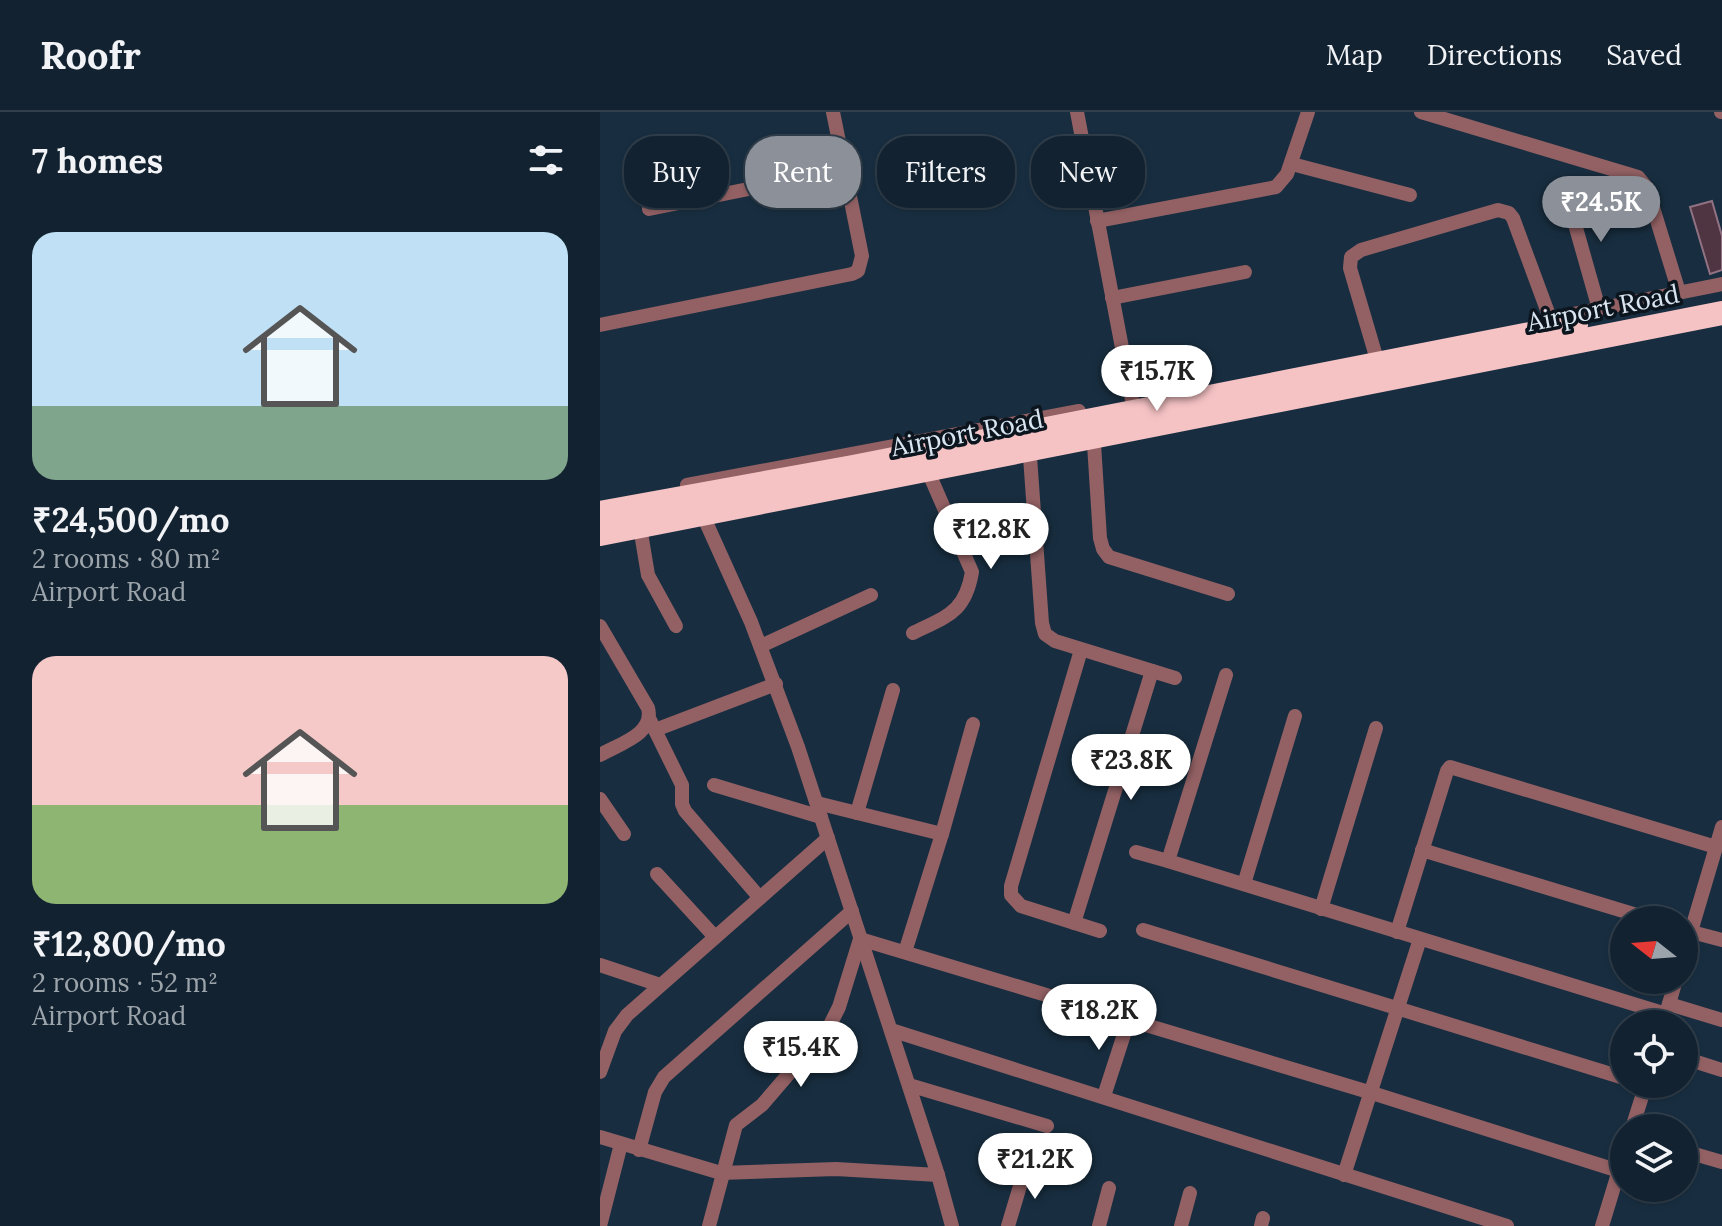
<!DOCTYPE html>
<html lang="en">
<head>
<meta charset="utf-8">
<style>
  :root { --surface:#122230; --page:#1b2a38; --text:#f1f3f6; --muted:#9ca4ab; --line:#313f4c; --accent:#8c9099 }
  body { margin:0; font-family:Lora,serif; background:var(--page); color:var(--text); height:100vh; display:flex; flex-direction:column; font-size:30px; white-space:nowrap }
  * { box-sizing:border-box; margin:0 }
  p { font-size:26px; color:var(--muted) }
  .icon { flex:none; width:44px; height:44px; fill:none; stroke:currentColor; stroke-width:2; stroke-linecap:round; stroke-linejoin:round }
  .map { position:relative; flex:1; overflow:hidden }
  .side { display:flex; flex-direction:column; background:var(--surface); width:600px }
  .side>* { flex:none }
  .guide { position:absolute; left:24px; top:24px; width:760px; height:72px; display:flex; gap:16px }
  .needle { width:52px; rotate:287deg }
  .tools { position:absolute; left:1010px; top:794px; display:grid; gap:16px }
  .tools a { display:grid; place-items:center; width:88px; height:88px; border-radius:50%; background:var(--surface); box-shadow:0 2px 6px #0004,0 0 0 2px var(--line); font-size:40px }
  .price { position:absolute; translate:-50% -68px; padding:0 18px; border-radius:28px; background:#fff; color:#222; font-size:26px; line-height:52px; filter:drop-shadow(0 2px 4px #0008) }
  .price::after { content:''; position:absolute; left:50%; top:48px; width:24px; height:18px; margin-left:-12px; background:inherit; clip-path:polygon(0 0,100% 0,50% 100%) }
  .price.current { background:var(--accent); color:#fff }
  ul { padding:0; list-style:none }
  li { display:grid; align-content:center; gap:16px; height:424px; padding:0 32px }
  li span { display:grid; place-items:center; height:248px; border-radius:24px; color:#555 }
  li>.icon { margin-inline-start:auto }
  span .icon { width:144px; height:144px; fill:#fffc; stroke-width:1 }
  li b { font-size:34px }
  h2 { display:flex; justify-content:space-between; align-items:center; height:96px; padding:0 32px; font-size:34px }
  .pill { padding:0 28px; border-radius:32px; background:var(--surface); box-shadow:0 2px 6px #0004,0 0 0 2px var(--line); font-size:28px; line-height:72px }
  .pill.current { background:var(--accent); color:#fff }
  header { display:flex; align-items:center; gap:48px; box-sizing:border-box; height:112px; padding:0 40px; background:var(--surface); border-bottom:2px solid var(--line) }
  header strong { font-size:38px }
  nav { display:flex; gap:44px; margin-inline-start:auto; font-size:28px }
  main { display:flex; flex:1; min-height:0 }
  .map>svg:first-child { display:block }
</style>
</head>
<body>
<header>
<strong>Roofr</strong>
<nav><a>Map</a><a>Directions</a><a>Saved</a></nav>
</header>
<main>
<section class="side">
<h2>7 homes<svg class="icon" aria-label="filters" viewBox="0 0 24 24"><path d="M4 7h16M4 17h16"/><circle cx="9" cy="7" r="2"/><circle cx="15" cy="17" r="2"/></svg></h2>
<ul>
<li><span style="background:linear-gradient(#bfe0f5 70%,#7fa58c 0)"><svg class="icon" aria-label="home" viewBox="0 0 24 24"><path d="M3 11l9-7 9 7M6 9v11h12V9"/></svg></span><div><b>₹24,500/mo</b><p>2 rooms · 80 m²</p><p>Airport Road</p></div></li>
<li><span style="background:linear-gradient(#f6c9c9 60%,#8fb573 0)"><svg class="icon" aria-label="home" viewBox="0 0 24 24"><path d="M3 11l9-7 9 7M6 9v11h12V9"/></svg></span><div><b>₹12,800/mo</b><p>2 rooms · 52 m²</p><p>Airport Road</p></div></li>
</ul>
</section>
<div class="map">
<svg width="1122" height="1114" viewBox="0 0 1122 1114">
  <rect width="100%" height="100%" fill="#182e40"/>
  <path fill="#4f3442" stroke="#917282" stroke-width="2" d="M1112,89L1122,124V158L1110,162L1090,95Z"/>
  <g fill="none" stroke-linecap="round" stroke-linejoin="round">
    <g stroke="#936164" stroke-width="14">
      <path d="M477,0L532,288"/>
      <path d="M821,0L1038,65L1047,76L1079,180"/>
      <path d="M1121,0H1122"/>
      <path d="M692,52L810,83"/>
      <path d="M965,77L999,197"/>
      <path d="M49,97L243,58"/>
      <path d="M497,109L676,75L687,62L708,0"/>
      <path d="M512,186L645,160"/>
      <path d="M958,205L1122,172"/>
      <path d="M0,213L252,162L258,159L262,144L233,0"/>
      <path d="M775,241L750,156L751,145L761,138L898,98L909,101L913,106L950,206"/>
      <path d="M494,332L500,426L503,437L509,445L628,482"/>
      <path d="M430,345L442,511L445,522L455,529L575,566"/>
      <path d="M87,373L479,299"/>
      <path d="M105,408L151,510L198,635L338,1063L352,1114"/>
      <path d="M41,421L48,463L76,514"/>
      <path d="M0,514L48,596C55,622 19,632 0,643"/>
      <path d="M313,521C347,504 365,501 372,460L330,364"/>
      <path d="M161,534L271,483"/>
      <path d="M481,538L411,774V783L421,794L500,819"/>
      <path d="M626,563L568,749L1066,902"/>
      <path d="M50,608L82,673V692L85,699L160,786"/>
      <path d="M55,618L176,572"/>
      <path d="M114,673L221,705"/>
      <path d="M0,687L24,722"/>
      <path d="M217,691L342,722L373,612"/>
      <path d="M257,701L293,578"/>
      <path d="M822,738L1053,808"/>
      <path d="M536,740L568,749"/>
      <path d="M57,762L115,825"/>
      <path d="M644,772L695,604"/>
      <path d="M721,797L776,616"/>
      <path d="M474,811L552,559"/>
      <path d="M543,818L1024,966"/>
      <path d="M1084,818L1122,828"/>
      <path d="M797,820L847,659L850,655L1116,735"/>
      <path d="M305,840L342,722"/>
      <path d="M1084,843L1122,715"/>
      <path d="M0,853L60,873"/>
      <path d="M1069,892L1122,908"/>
      <path d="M1063,912L1076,868"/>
      <path d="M291,918L907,1114"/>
      <path d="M1084,946L1122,958"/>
      <path d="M0,960L15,919L27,903L228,726"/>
      <path d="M309,973L447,1014"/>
      <path d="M504,984L529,907"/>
      <path d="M1032,1016L1046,972"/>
      <path d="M0,1025L121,1061L236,1057L338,1063"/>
      <path d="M39,1038L55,980L64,965L252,799"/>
      <path d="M1084,1039L1122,1050"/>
      <path d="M744,1063L820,827"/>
      <path d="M0,1114L21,1032"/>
      <path d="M109,1114L136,1013L162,993L229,915L239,895L260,827L772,981L1019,1059"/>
      <path d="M408,1114L426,1054"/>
      <path d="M499,1114L509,1076"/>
      <path d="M581,1114L590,1081"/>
      <path d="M661,1114L663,1106"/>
      <path d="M1002,1114L1024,1042"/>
    </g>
    <g stroke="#f6c3c5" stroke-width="24">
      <path d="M0,401L253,355L976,213"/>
      <path d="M0,422L1122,201"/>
    </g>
  </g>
  <g text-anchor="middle" stroke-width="7" stroke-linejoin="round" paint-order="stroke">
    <g font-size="26" fill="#d9e6f2" stroke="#0c151d">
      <text transform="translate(1003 196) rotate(-11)" y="9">Airport Road</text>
      <text transform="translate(367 321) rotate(-11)" y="9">Airport Road</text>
    </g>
  </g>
</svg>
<div class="tools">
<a><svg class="needle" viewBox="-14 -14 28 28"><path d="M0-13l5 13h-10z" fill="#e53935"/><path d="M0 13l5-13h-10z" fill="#9ca4ab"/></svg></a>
<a><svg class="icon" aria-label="locate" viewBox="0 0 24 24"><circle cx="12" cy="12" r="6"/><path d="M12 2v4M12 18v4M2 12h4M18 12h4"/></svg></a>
<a><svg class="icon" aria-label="layers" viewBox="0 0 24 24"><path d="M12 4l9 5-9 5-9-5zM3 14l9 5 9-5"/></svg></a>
</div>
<b class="price current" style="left:1001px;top:132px">₹24.5K</b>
<b class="price" style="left:557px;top:301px">₹15.7K</b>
<b class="price" style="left:391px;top:459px">₹12.8K</b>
<b class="price" style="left:531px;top:690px">₹23.8K</b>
<b class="price" style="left:499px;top:940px">₹18.2K</b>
<b class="price" style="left:201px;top:977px">₹15.4K</b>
<b class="price" style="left:435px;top:1089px">₹21.2K</b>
<div class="guide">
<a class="pill">Buy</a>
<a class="pill current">Rent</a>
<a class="pill">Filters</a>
<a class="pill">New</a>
</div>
</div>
</main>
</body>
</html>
